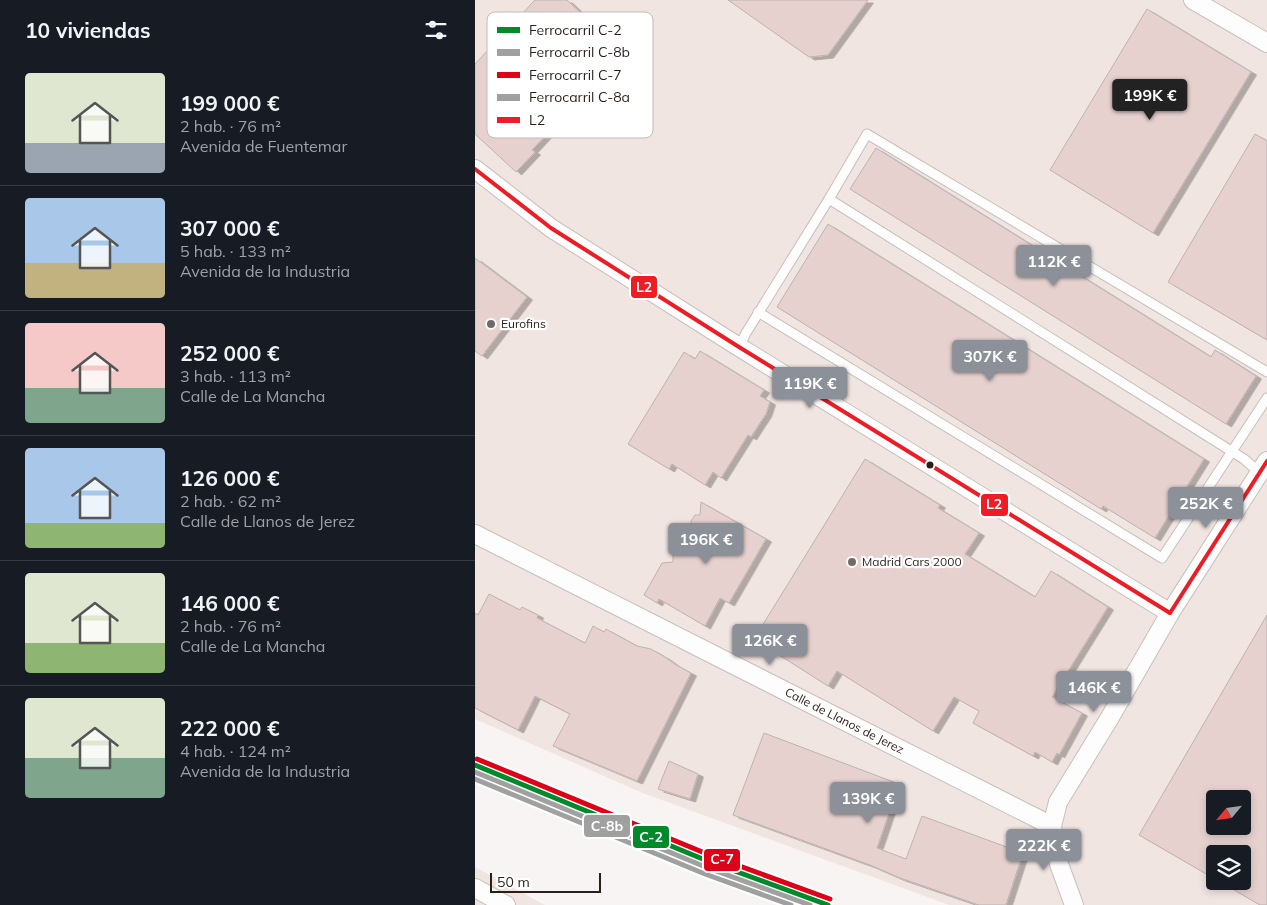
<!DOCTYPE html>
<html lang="es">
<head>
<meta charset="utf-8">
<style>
  :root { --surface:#171b24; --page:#20242c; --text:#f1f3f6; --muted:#9ea1a6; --line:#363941; --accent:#8c9099 }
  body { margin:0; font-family:Mulish,sans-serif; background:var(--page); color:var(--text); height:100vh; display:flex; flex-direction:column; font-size:19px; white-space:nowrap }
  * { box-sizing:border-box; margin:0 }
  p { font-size:16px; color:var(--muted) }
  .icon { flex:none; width:28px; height:28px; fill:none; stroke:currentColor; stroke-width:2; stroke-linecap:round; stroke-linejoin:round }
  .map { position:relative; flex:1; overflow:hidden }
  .details { display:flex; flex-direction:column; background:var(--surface); width:475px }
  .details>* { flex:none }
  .needle { width:32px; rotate:241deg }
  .tools { position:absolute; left:731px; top:790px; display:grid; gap:10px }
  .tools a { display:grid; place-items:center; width:45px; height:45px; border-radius:5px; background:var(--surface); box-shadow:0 2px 8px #0003; font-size:25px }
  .scale { position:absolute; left:15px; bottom:12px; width:111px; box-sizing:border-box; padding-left:5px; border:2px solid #2b1e19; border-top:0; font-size:14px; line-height:18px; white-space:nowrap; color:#2b1e19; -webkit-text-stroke:4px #fff; paint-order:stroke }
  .price { position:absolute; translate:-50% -42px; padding:0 11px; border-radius:5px; background:var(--accent); color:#fff; font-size:16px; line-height:32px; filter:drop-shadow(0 1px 2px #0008) }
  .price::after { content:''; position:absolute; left:50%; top:30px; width:15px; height:11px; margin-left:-8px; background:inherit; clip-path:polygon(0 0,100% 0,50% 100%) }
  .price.selected { background:#222; color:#fff }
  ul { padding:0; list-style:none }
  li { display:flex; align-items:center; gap:15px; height:125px; padding:0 25px }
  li+li { border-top:1px solid var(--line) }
  li span { display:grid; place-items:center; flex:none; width:140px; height:100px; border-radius:5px; color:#555 }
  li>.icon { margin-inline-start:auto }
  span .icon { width:60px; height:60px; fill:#fffc; stroke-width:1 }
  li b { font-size:21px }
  h2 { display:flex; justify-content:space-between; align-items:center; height:60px; padding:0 25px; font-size:21px }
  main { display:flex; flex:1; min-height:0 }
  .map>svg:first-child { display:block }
</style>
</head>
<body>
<main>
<section class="details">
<h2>10 viviendas<svg class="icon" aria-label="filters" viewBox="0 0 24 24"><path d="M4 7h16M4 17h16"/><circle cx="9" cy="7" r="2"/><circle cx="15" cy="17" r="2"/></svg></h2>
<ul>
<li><span style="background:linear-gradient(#dfe7d0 70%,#9aa5b1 0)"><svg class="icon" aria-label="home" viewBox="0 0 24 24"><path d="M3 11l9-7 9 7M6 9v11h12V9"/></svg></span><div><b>199 000 €</b><p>2 hab. · 76 m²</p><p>Avenida de Fuentemar</p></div></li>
<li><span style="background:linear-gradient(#a9c7e8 65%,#c2b280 0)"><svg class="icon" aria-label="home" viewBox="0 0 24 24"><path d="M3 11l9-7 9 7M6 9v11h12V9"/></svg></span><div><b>307 000 €</b><p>5 hab. · 133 m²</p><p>Avenida de la Industria</p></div></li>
<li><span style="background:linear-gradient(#f6c9c9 65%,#7fa58c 0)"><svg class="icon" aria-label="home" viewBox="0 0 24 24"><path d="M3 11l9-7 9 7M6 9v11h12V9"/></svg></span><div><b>252 000 €</b><p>3 hab. · 113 m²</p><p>Calle de La Mancha</p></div></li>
<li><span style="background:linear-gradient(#a9c7e8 75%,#8fb573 0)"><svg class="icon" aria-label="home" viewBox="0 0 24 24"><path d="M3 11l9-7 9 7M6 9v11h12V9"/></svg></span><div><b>126 000 €</b><p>2 hab. · 62 m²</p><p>Calle de Llanos de Jerez</p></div></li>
<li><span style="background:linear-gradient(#dfe7d0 70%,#8fb573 0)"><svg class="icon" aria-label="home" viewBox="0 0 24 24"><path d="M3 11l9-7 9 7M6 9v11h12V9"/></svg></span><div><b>146 000 €</b><p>2 hab. · 76 m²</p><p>Calle de La Mancha</p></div></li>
<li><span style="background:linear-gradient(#dfe7d0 60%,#7fa58c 0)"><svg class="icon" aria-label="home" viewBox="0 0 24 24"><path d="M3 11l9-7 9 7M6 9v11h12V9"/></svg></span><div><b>222 000 €</b><p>4 hab. · 124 m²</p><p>Avenida de la Industria</p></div></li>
</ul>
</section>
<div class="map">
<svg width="792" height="905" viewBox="0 0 792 905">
  <defs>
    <filter id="shadow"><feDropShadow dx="5.5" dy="3" stdDeviation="0" flood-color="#0004"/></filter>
  </defs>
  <rect width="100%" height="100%" fill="#f8f4f3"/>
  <g fill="#f1e5e1" fill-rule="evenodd">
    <path d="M0,0H792V905H474L165,792L0,719ZM740,799H768V826H740ZM740,854H768V881H740Z"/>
    <path d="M0,867L70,905H0Z"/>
  </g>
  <g fill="#e6d1cf" stroke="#bcb3b2" fill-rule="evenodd" filter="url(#shadow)">
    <path d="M60,0H92L148,53L57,150L60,152L41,172L0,134V64Z"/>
    <path d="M253,0H393L353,55L334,57Z"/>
    <path d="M672,9L776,72L678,233L575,170Z"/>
    <path d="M780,134L792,141V340L693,282Z"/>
    <path d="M401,148L736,357L740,350L781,376L751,424L375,189Z"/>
    <path d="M353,224L729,459L680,538L628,506L626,509L302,307Z"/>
    <path d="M0,258L52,297L7,356L0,351Z"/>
    <path d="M225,351L289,390L285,396L295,402L291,414L276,437L273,435L246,478L238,472L230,485L197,464L194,469L153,444L209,352L220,359Z"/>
    <path d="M390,459L465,505L463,508L504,533L490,554L560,597L576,571L633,607L577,697L607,713L584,755L582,753L577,762L560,752L558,756L498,723L504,711L479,697L458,731L362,671L353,686L279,639Z"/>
    <path d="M226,502L291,539L254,603L245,598L230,626L184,599L182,603L169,595L187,563L198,562V553L202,547L207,546V537L211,531H216V521L220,515H225Z"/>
    <path d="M14,594L45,610L47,607L63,615L62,618L110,643L118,626L129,632L131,629L162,646L176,649L190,657L201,665L216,673L162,781L78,746L95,714L60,696L43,730L0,708V613L3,615Z"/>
    <path d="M792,615V905H785L744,881H768V854H740V879L664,835ZM740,799H768V826H740Z"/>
    <path d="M289,733L424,784L402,848L431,859L447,816L548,853L531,905H504L425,878L395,865L258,815Z"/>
    <path d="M194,761L223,774L215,799L183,789Z"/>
  </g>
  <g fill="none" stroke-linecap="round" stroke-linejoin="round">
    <g stroke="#c8bfbc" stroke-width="11">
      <g id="lane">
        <path d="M354,199L392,134L792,372"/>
        <path d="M283,312L687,558L792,398"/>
        <path d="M264,347L271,333L354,199L769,459L785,473"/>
      </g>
    </g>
    <g stroke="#c8bfbc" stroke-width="20">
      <g id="street">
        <path d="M718,0L792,43"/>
        <path d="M0,169L76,228L264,347L695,613"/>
        <path id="s1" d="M0,534L577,826"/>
        <path d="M0,888L31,905"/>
        <path d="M599,905L584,864L577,826L583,802L634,719L695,613L792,461"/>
      </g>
    </g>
    <use href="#lane" stroke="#fefdfd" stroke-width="9"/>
    <use href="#street" stroke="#fefdfd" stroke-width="18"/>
    <g stroke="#fff" stroke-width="8">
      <g id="bus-1">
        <path d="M0,169L76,228L264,347L695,613"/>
        <path d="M695,613L792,461"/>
      </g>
    </g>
    <use href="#bus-1" stroke="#ee1c25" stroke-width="4"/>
    <g stroke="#fff" stroke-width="9">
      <path id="rail-1" d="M0,765L235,862L353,905"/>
    </g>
    <g stroke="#fff" stroke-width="9">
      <path id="rail-2" d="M0,772L233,868L335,905"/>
    </g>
    <g stroke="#fff" stroke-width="9">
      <path id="rail-3" d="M2,759L237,856L355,899"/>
    </g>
    <g stroke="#fff" stroke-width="9">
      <path id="rail-4" d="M0,779L230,874L316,905"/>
    </g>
    <use href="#rail-1" stroke="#008a29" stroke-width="5"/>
    <use href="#rail-2" stroke="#a0a0a0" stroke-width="5"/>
    <use href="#rail-3" stroke="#de0118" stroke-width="5"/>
    <use href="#rail-4" stroke="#a0a0a0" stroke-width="5"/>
  </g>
  <g fill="#736965" stroke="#fff" stroke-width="2">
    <circle cx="16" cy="324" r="5"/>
    <circle cx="377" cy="562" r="5"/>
  </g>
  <circle fill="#2b1e19" stroke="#fff" stroke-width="2" cx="455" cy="465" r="4.5"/>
  <g text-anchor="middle" stroke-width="4.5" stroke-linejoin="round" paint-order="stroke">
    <g font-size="12" fill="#2b1e19" stroke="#fff" text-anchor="start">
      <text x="26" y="328">Eurofins</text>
      <text x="387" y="566">Madrid Cars 2000</text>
    </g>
    <g font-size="12" fill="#2b1e19" stroke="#fff">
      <text dy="4" stroke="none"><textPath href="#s1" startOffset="414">Calle de Llanos de Jerez</textPath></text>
    </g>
  </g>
  <rect x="12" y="12" width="166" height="126" rx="8" fill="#fff" stroke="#bfbcba" stroke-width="1"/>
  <rect x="22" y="27" width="23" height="6" fill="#008a29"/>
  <rect x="22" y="49" width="23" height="7" fill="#a0a0a0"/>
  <rect x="22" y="72" width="23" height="6" fill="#de0118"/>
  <rect x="22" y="94" width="23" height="7" fill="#a0a0a0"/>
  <rect x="22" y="117" width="23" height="6" fill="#ee1c25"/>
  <g font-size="14" fill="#2b1e19">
    <text x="54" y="35">Ferrocarril C-2</text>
    <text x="54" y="57">Ferrocarril C-8b</text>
    <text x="54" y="80">Ferrocarril C-7</text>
    <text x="54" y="102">Ferrocarril C-8a</text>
    <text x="54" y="125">L2</text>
  </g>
  <g stroke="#fff" stroke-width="2">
    <rect x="155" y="275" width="28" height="24" rx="5" fill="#ee1c25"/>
    <rect x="505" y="493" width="29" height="24" rx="5" fill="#ee1c25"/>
    <rect x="108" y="814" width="48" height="24" rx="5" fill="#a0a0a0"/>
    <rect x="157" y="825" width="38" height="24" rx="5" fill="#008a29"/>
    <rect x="228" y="848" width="38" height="24" rx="5" fill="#de0118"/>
  </g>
  <g font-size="14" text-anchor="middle" font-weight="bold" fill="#fff">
    <text x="169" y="292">L2</text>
    <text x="519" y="509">L2</text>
    <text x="132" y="831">C-8b</text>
    <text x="176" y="842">C-2</text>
    <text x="247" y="864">C-7</text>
  </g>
</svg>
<div class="tools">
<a><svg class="needle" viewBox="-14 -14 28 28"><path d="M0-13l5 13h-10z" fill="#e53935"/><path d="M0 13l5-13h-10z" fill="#9ea1a6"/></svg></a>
<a><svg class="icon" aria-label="layers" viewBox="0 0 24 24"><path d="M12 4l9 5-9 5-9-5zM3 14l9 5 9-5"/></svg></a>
</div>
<div class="scale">50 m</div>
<b class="price selected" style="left:675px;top:121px">199K €</b>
<b class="price" style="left:579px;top:287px">112K €</b>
<b class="price" style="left:515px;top:382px">307K €</b>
<b class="price" style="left:335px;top:409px">119K €</b>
<b class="price" style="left:731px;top:529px">252K €</b>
<b class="price" style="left:231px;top:565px">196K €</b>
<b class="price" style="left:295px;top:666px">126K €</b>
<b class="price" style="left:619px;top:713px">146K €</b>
<b class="price" style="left:393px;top:824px">139K €</b>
<b class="price" style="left:569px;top:871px">222K €</b>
</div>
</main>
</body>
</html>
